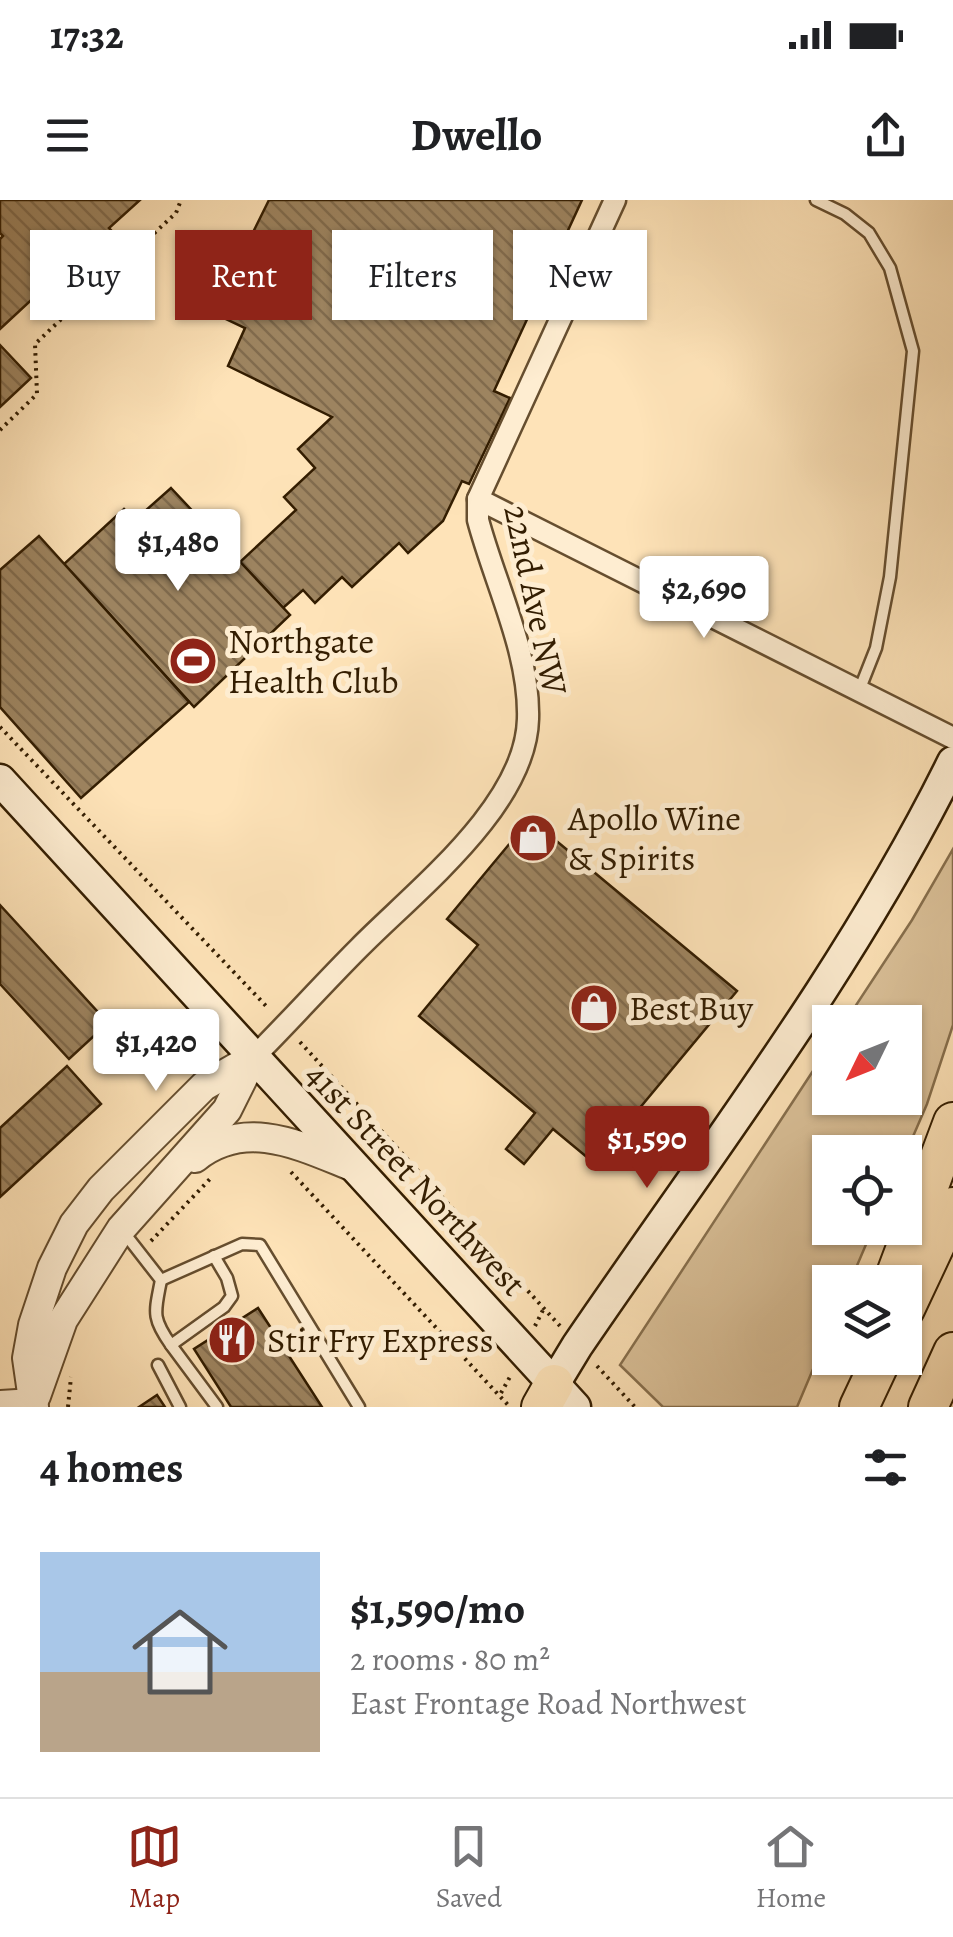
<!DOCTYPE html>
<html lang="en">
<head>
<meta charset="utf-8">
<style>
  :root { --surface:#fff; --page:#f2f2f2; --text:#202124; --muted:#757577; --line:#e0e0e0; --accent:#8f2418 }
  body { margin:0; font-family:Alegreya,serif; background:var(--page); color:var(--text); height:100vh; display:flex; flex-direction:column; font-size:38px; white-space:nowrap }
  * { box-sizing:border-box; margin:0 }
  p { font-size:32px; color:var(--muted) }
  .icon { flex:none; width:55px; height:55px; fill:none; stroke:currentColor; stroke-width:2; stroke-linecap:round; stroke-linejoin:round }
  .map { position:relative; height:1207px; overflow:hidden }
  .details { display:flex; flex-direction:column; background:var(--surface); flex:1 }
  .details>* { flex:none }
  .top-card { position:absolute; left:30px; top:30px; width:895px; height:90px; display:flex; gap:20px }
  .needle { width:65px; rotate:227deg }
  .tools { position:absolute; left:812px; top:805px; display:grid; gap:20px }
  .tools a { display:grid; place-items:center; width:110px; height:110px; border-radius:0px; background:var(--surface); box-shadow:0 2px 8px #0004; font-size:50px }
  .price { position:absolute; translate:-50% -85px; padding:0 22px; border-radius:10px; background:#fff; color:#222; font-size:32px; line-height:65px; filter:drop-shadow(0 2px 5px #0008) }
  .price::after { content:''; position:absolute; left:50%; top:60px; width:30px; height:22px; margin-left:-15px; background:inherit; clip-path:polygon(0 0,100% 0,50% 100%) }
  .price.selected { background:var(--accent); color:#fff }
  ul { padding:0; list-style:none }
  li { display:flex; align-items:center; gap:30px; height:250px; padding:0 40px }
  li span { display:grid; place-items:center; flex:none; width:280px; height:200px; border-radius:0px; color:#555 }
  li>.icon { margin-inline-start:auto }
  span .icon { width:120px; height:120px; fill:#fffc; stroke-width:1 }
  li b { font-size:42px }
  h2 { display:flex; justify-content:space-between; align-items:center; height:120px; padding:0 40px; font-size:42px }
  .tag { padding:0 35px; border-radius:0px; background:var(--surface); box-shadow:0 2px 8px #0004; font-size:35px; line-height:90px }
  .tag.selected { background:var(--accent); color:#fff }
  .status { display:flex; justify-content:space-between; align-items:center; height:70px; padding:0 50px; background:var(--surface); direction:ltr }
  .status svg { height:28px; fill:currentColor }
  header { display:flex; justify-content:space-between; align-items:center; height:130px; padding:0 40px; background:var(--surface); font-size:45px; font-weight:700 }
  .dock { display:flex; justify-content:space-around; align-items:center; height:140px; border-top:2px solid var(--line); background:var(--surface); font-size:28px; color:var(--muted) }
  .dock a { display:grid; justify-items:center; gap:5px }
  .dock .selected { color:var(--accent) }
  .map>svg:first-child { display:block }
</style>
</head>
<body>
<div class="status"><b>17:32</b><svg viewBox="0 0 49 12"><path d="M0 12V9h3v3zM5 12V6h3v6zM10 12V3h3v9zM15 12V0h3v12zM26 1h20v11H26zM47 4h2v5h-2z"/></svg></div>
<header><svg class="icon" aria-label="menu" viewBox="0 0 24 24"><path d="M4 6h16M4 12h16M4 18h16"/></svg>Dwello<svg class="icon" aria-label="share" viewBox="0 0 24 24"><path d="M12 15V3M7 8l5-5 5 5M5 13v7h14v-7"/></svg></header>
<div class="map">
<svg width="953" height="1207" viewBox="0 0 953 1207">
  <defs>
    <pattern id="building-back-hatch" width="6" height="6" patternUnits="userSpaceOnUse" patternTransform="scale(2.5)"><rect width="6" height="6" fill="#9d8460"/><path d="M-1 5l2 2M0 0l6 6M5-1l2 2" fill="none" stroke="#816b4d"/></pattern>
  </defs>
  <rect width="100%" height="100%" fill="#fee3b8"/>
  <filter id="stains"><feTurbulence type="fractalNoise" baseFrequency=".002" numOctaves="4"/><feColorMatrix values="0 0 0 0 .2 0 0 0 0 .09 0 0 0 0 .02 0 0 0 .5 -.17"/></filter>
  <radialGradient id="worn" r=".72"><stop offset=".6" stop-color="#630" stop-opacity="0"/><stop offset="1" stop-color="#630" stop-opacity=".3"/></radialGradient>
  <path fill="#dbc199" stroke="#876f4d" stroke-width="2.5" d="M953,649V825L927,904L905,955L830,952V1028H873L850,1082H830V1129L797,1207H663L620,1165L830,845V898H905V822H845L912,720Z"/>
  <g fill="url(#building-back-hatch)" stroke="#331d01" stroke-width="2.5">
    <path d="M0,0H140L109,28L125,45L122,64L131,74L122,82L123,97L110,94L100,103L92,94H74L57,76L0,129V39L3,36L0,33Z"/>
    <path d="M269,0H582L494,191L510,198L469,284L462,281L443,321L408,353L399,343L352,387L342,377L315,403L303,390L283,408L240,362L296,310L284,297L315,268L298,249L332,217L228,166L245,128L213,113Z"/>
    <path d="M0,145L31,178L0,207Z"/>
    <path d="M171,288L290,415L194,507L64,364L124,309L135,320Z"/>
    <path d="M39,336L189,502L81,598L0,507V370Z"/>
    <path d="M530,619L737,791L594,963L553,929L524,964L506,949L535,913L419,816L478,745L447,719Z"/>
    <path d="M0,705L108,823L69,859L0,784Z"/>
    <path d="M67,866L101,904L0,997V928Z"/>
    <path d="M258,1108L322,1207H231L194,1149Z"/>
    <path d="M157,1195L165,1207H139Z"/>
  </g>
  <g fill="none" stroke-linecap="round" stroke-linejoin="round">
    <g stroke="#664e2f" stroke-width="15">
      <g id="service">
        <path d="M816,0L845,14L869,33L890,68L913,151L890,377L876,448L859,491"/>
        <path d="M122,1030L161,1080C155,1112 151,1117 171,1145"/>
        <path d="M214,1056L227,1078L232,1096L224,1107L171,1145L217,1207"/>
        <path d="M161,1080L242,1044L260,1045L359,1207"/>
        <path d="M158,1165L180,1207"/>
      </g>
    </g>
    <g stroke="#664e2f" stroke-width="25">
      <g id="minor">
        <path d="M478,299L953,538"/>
        <path d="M253,858C289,822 323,784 359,748C415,691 526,606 528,519C530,452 495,384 478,320V299L615,0"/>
      </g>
    </g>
    <g stroke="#664e2f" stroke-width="32">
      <g id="tertiary">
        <path d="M195,958C246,917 301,946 354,967"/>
        <path d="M36,1196L63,1120L121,1029L227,910L253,858"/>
        <path d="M0,1205L33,1203"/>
        <path d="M34,1207L27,1158L33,1125L52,1068L74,1024L101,989L204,886L253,858"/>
      </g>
    </g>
    <g stroke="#331d01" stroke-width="35">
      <g id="secondary">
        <path d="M0,580L575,1207"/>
        <path d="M554,1184L577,1146C707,955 851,769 953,562"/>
      </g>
    </g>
    <g stroke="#331d01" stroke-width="42">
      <g id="motorway">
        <path d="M893,1082L953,922"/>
        <path d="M905,1109L953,1007"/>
        <path d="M541,1207L554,1184"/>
        <path d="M859,1207L882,1158"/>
        <path d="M928,1207L953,1152"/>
      </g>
    </g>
    <g stroke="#331d01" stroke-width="4" stroke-dasharray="2.5 5" stroke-linecap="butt">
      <path d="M0,230L37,194L35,144L73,108L115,113L136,91V50L176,13L181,0"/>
      <path d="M0,527L269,809"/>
      <path d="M300,842L560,1126"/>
      <path d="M291,972L509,1206"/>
      <path d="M151,1041L210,979"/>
      <path d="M535,1126L544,1108"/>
      <path d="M597,1166L635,1207"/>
      <path d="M501,1193L511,1175"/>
      <path d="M68,1207L71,1177"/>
    </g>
    <use href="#service" stroke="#feedd1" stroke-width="10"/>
    <use href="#minor" stroke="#feedd1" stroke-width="20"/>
    <use href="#tertiary" stroke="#feedd1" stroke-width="28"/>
    <use href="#secondary" stroke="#feedd1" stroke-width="30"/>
    <use href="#motorway" stroke="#fee3b8" stroke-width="38"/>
  </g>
  <defs>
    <g id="stadium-disc" transform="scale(2.5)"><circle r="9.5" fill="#8f2418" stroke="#feedd1"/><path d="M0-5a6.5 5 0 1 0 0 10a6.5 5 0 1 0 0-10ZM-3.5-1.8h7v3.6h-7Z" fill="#fff"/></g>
    <g id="shop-disc" transform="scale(2.5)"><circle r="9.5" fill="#8f2418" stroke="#feedd1"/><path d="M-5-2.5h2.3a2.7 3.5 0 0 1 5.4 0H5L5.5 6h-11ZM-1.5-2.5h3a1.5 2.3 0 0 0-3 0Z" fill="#fff"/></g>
    <g id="restaurant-disc" transform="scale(2.5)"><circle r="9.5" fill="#8f2418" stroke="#feedd1"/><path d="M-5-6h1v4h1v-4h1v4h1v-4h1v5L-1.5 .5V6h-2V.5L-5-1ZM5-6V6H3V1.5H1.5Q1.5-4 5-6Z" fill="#fff"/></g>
  </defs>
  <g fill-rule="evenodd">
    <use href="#stadium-disc" x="193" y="461"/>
    <use href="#shop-disc" x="533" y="638"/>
    <use href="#shop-disc" x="594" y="808"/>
    <use href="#restaurant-disc" x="232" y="1140"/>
  </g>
  <g text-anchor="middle" stroke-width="10" stroke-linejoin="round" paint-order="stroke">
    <g font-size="35" fill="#331d01" stroke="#feedd1">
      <text transform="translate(536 400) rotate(78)" y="12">22nd Ave NW</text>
      <text transform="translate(416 979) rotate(47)" y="12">41st Street Northwest</text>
    </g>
    <g font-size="35" fill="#331d01" stroke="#feedd1" text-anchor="start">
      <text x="228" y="453">Northgate<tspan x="228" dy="40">Health Club</tspan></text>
      <text x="568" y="630">Apollo Wine<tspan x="568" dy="40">&amp; Spirits</tspan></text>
      <text x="629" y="820">Best Buy</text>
      <text x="267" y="1152">Stir Fry Express</text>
    </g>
  </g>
  <rect width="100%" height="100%" filter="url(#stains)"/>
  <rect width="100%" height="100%" fill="url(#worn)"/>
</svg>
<div class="tools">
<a><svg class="needle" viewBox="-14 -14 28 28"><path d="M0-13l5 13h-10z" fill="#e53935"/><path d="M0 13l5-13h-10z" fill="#757577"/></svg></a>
<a><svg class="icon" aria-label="locate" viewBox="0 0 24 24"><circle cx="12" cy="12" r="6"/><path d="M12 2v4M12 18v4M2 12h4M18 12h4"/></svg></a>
<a><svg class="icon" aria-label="layers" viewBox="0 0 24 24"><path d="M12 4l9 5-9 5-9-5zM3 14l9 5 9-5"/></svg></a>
</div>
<b class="price" style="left:178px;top:394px">$1,480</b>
<b class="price" style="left:704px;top:441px">$2,690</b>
<b class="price" style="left:156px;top:894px">$1,420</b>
<b class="price selected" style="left:647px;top:991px">$1,590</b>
<div class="top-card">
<a class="tag">Buy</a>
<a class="tag selected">Rent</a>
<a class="tag">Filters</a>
<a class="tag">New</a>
</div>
</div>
<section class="details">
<h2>4 homes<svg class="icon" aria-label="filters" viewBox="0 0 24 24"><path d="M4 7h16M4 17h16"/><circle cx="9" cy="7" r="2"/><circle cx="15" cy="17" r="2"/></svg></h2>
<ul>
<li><span style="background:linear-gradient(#a9c7e8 60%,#b9a48a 0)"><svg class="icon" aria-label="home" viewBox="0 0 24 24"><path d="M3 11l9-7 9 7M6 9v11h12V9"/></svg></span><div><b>$1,590/mo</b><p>2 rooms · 80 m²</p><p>East Frontage Road Northwest</p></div></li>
</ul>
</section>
<nav class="dock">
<a class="selected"><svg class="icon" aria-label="map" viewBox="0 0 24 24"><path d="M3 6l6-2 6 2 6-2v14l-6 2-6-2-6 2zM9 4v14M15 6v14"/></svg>Map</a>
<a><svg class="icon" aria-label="saved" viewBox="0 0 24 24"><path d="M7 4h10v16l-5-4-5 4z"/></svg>Saved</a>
<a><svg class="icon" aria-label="home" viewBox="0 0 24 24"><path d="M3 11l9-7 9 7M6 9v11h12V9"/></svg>Home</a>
</nav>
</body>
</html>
